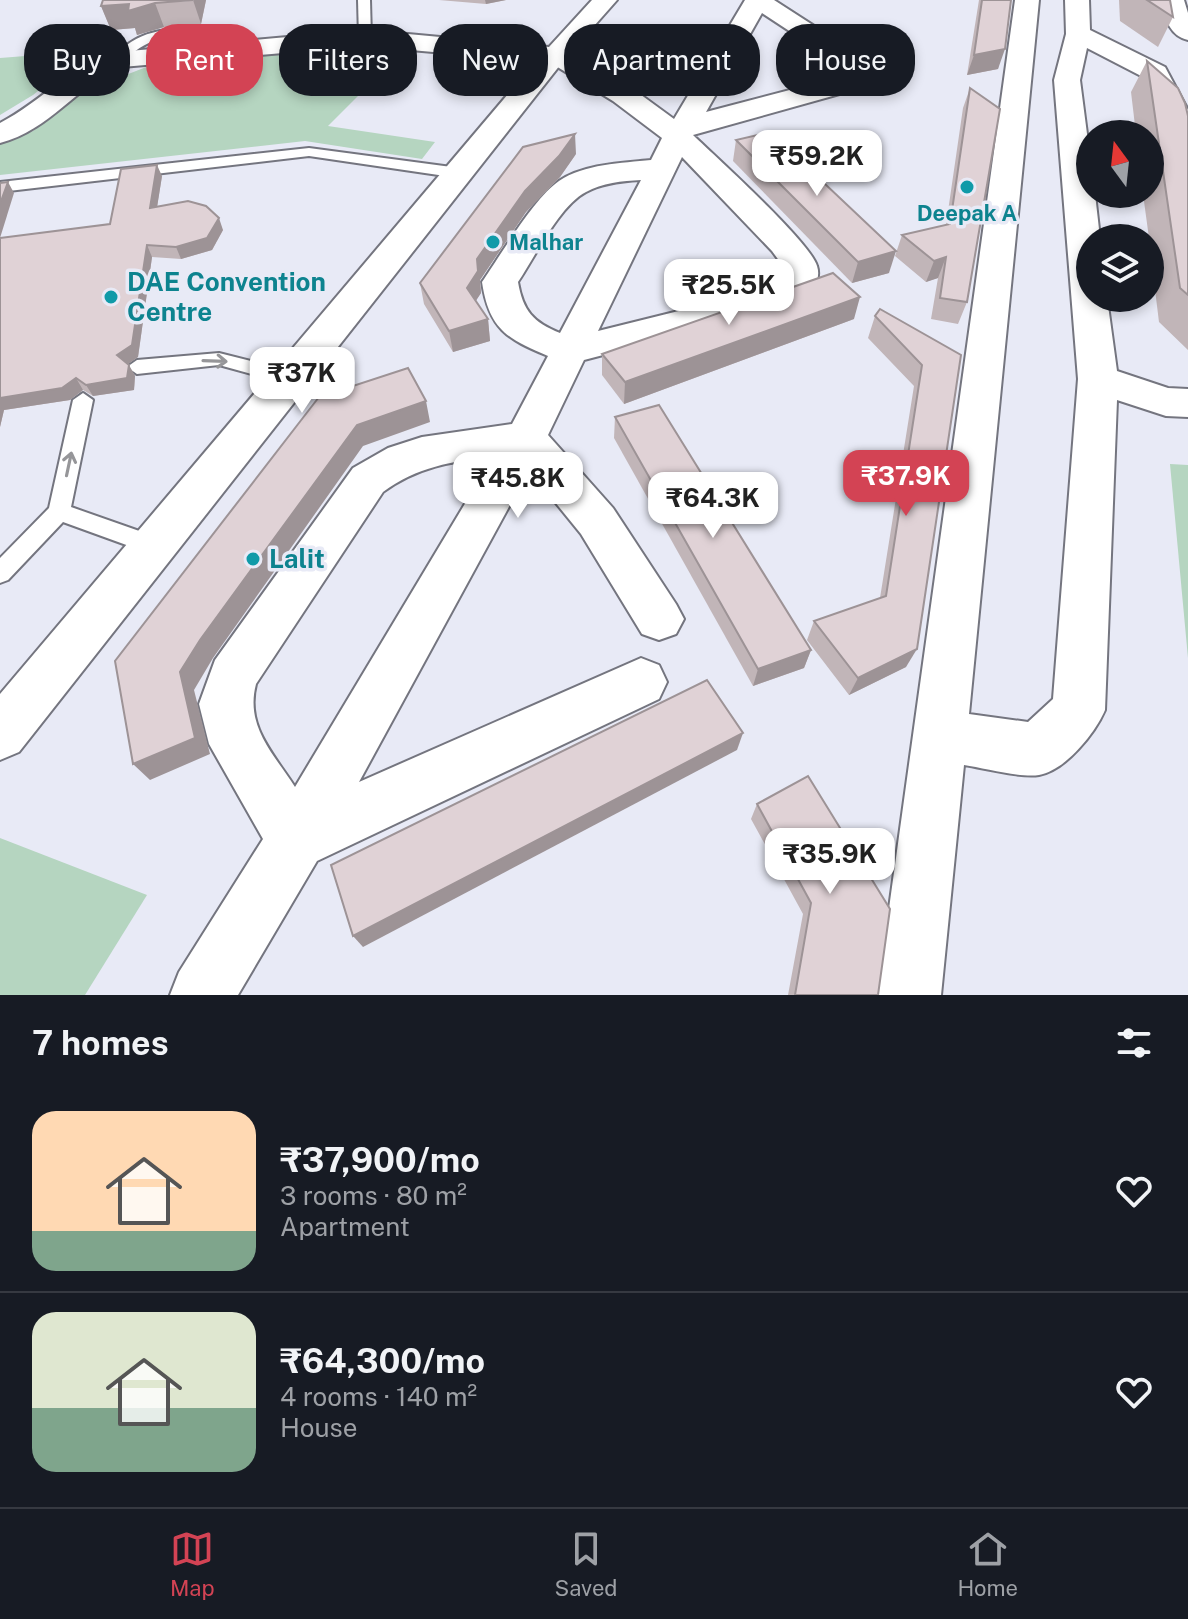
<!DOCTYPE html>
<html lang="en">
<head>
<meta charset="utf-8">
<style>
  :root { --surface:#171b24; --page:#20242c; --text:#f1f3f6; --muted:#9ea1a6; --line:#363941; --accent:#d34354 }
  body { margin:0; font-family:"Public Sans",sans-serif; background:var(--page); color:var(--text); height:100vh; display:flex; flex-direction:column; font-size:30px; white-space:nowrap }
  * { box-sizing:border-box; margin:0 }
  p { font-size:26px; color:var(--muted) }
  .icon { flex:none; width:44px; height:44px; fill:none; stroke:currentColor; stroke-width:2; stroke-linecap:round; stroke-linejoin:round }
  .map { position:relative; height:995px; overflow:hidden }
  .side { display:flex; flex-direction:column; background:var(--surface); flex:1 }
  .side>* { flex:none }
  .hud { position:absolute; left:24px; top:24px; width:1140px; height:72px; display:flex; gap:16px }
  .needle { width:52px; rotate:345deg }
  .buttons { position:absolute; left:1076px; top:120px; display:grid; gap:16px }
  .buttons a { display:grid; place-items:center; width:88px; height:88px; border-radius:50%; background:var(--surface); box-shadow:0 4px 12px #0003; font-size:40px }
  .price { position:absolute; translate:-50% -68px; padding:0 18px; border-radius:16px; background:#fff; color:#222; font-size:26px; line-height:52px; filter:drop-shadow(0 2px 4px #0008) }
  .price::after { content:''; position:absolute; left:50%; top:48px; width:24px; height:18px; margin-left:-12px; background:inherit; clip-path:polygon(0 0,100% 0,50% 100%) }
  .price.selected { background:var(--accent); color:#fff }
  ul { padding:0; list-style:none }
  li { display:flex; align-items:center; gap:24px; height:200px; padding:0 32px }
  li+li { border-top:2px solid var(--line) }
  li span { display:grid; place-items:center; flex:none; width:224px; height:160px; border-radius:24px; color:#555 }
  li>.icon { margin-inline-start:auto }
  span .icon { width:96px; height:96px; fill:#fffc; stroke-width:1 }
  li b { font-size:34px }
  h2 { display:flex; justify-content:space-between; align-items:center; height:96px; padding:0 32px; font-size:34px }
  .tag { padding:0 28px; border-radius:32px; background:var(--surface); box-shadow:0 4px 12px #0003; font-size:28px; line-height:72px }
  .tag.selected { background:var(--accent); color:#fff }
  .menu { display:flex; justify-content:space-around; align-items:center; height:112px; border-top:2px solid var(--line); background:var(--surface); font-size:22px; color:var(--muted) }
  .menu a { display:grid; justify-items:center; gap:4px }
  .menu .selected { color:var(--accent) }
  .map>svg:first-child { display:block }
</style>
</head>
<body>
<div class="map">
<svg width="1188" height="995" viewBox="0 0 1188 995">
  <rect width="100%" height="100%" fill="#e8eaf6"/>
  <g fill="#b5d5c0">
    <path d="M310,48L404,50L328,126L435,142L422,159L305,141L0,175V140L33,131L82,92L154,64Z"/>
    <path d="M114,49L67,68L33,95L0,115V58Z"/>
    <path d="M1170,464L1188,465V658Z"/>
    <path d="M0,838L147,895L85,995H0Z"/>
  </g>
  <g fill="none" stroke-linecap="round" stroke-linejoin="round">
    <g stroke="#74757f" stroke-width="4">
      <g id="service">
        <path d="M358,0H370L371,38L365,42L359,38Z"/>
        <path d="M203,27L218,41L216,53H206V42L200,35C167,37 145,37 123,63L112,60C136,29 166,29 203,27Z"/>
        <path d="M309,148L459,168L467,173L459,178L309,156L0,192V182Z"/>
        <path d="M219,353L298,373L301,378L291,385L219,365L137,374L127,367L137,360Z"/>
        <path d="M83,393L93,400L71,507L162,539L165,546L162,553L154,555L63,522L8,580L0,583V558L49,508L73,400Z"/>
      </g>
    </g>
    <g stroke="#74757f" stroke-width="4">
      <g id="minor">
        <path d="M745,0H774L853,51L857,56L853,61H835L762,13L706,112L851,74L861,76L864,82L861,88L693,135C717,158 810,242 817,266C820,275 817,283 812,290L756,315L584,360L548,435L613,508L676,604L684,619L676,634L659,640L642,634L581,534L529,470L359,782L641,658L659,665L667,682L659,699L317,861L238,995H170L179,972L263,839L209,744L199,704L215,660L353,468L388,448L422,437L512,424L548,356C507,339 489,329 482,282C500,256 534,198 559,181C584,164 622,163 651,160L662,138L613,101L546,60L542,55L546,50H564L633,89L674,119ZM682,157L772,251L783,266V276L731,298L598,331ZM641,180L560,333C533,322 523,311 518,282C535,257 559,206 586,192C602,183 622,181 641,180ZM493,457L295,787C273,753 245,726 256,684L383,492C417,467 452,461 493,457Z"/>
        <path d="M1015,0H1039L969,714L1028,722L1053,699L1078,379L1054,80L1066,34L1065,0H1089L1090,30L1165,67L1188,110V147L1178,144L1173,138L1145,78L1087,48L1080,80L1090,157V194H1095L1100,238H1090V298H1107L1117,371L1168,388L1188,389V417L1166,416L1117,400L1105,710C1095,733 1066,770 1039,775C1021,778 984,768 964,765L941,995H877Z"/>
        <path d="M1160,0H1184L1188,13V40C1169,36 1165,17 1160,0Z"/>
      </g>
    </g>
    <g stroke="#74757f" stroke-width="4">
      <path id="tertiary" d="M592,0H617L564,60L19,752L0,760V694L536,61L365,46L122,67C77,85 49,131 0,143V123C41,102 72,64 118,52L365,30L549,47Z"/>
    </g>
    <use href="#service" fill="#fff" fill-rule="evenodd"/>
    <use href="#minor" fill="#fff" fill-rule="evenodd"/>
    <use href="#tertiary" fill="#fff" fill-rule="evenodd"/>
  </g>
  <g fill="#c1b5b8">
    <path d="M206,0L201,24L164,27L137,35L135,28L111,30L101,6Z"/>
    <path d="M439,0H506L486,4Z"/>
    <path d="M979,0H1011L998,69L967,75Z"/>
    <path d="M1119,0H1170L1173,17L1158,47L1120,21Z"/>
    <path d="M1147,61L1188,116V350L1159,322L1150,249V238H1149L1143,194H1150V134H1136L1131,92Z"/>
    <path d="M970,88L967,302L958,324L931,319L938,278L926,282L895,256L902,235L946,225L963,108Z"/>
    <path d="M736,140L889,273L852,283L733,161Z"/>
    <path d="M576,154L560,177L526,212L480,280L481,293L475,301L488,319L490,341L453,352L424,304L420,283Z"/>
    <path d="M162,176L157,207L223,230L212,250L181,259L152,257L138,357L128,364L135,376L134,390L93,396L83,390L70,400L4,410L0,427V238L110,224Z"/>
    <path d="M875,316L961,355L906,667L849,695L807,640L814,621L880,598L914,386L868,338Z"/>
    <path d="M854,319L624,404L602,375V354Z"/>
    <path d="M615,417L811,650L804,668L753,686L614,438Z"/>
    <path d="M757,804L878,995H788L803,914L751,819Z"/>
  </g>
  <g fill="#9d9396">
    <path d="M193,0H206L201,24Z"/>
    <path d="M485,0H506L486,4Z"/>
    <path d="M155,3L164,27L137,35L135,28L111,30L101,6Z"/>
    <path d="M1005,49L998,69L967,75L974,55Z"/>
    <path d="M575,134L576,154L560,177L526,212L480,280L481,293L470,310L467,288L477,259L525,191Z"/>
    <path d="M157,165L162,176L155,220L150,208Z"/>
    <path d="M8,182L14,193L0,238V204Z"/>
    <path d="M219,218L223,230L212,250L181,259L176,247Z"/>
    <path d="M147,245L152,257L138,357L124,367L117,355Z"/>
    <path d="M896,251L889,273L852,283L858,262Z"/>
    <path d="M946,257L938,278L926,282L934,261Z"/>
    <path d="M860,297L854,319L624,404L625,382Z"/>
    <path d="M488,319L490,341L453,352L449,331Z"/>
    <path d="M129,365L135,376L134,390L93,396L86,385Z"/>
    <path d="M76,378L83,390L70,400L4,410L0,427V398Z"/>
    <path d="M426,401L430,422L363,446L213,658L194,690L210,754L150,780L133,764L180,672L200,640L357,425Z"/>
    <path d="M917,649L906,667L849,695L858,678Z"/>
    <path d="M811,650L804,668L753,686L758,669Z"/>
    <path d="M743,733L737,750L363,947L353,936Z"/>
  </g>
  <g fill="#e0d2d6" stroke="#9d9396" stroke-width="2">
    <path d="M103,0H193L155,3L128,11L129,4L101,6Z"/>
    <path d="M982,0H1011L1005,49L974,55Z"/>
    <path d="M1147,0H1170L1173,17Z"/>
    <path d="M1147,61L1178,88L1185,103L1188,116V295L1180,288Z"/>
    <path d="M970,88L1000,109L967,302L940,298L946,257L934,261L902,235L950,224Z"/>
    <path d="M770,132L896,251L858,262L736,140Z"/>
    <path d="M575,134L559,156L525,191L477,259L478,271L467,288L488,319L449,331L420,283L523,147Z"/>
    <path d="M157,165L150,208L188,201L206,206L219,218L207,238L176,247L147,245L132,345L117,355L129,365L127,378L86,385L76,378L62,388L0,398V238L110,224L121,169Z"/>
    <path d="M8,182L0,204V183Z"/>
    <path d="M833,273L860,297L625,382L602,354Z"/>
    <path d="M880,309L961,355L917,649L858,678L814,621L886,596L922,365L875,316Z"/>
    <path d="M408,368L426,401L357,425L200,640L180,672L195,738L133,764L115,661L319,397Z"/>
    <path d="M659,405L811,650L758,669L615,417Z"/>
    <path d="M707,680L743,733L353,936L331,865Z"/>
    <path d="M808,776L890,909L878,995H795L811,903L757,804Z"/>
  </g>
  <defs><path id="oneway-shaft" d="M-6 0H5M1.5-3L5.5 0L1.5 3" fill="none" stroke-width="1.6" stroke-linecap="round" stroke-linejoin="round" transform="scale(2)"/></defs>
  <g stroke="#969699">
    <use href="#oneway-shaft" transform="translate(215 361) rotate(2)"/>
    <use href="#oneway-shaft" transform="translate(69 464) rotate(-78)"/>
  </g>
  <g fill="#0f9aa8" stroke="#e8eaf6" stroke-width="3">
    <circle cx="967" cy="187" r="8"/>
    <circle cx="493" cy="242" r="8"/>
    <circle cx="111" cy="297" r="8"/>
    <circle cx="253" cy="559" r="8"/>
  </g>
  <g text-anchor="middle" stroke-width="7" stroke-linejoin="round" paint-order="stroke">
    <g font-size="22" font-weight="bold" fill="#0d838f" stroke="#e8eaf6">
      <text x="967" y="221">Deepak A</text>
      <text x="509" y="250" text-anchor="start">Malhar</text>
    </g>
    <g font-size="26" font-weight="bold" fill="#0d838f" stroke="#e8eaf6" text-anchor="start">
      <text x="127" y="291">DAE Convention<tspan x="127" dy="30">Centre</tspan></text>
      <text x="269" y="568">Lalit</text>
    </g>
  </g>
</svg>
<div class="buttons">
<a><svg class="needle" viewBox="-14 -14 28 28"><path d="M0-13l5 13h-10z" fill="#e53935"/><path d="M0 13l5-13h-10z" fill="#9ea1a6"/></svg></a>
<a><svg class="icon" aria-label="layers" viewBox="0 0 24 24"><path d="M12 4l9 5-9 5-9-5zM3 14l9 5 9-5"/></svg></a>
</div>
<b class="price" style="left:817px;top:198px">₹59.2K</b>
<b class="price" style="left:729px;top:327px">₹25.5K</b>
<b class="price" style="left:302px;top:415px">₹37K</b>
<b class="price selected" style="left:906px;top:518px">₹37.9K</b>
<b class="price" style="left:518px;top:520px">₹45.8K</b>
<b class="price" style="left:713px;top:540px">₹64.3K</b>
<b class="price" style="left:830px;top:896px">₹35.9K</b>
<div class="hud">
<a class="tag">Buy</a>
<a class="tag selected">Rent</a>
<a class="tag">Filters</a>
<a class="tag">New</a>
<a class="tag">Apartment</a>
<a class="tag">House</a>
</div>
</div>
<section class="side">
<h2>7 homes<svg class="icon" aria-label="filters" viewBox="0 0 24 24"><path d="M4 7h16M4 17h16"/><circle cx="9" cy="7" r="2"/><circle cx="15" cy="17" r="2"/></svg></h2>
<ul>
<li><span style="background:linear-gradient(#ffd9b3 75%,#7fa58c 0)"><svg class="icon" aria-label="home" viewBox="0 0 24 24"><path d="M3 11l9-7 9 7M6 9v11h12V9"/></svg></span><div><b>₹37,900/mo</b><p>3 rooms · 80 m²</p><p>Apartment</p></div><svg class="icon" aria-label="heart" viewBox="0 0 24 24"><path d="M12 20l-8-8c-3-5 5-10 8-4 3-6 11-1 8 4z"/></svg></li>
<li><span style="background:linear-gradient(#dfe7d0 60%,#7fa58c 0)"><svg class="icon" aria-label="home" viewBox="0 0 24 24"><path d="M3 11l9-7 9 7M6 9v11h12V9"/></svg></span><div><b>₹64,300/mo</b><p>4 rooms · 140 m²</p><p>House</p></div><svg class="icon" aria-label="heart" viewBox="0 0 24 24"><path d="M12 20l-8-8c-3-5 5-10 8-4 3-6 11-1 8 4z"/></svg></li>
</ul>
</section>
<nav class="menu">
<a class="selected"><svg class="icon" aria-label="map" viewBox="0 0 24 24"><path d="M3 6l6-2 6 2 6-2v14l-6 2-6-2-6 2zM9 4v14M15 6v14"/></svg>Map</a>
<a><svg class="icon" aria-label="saved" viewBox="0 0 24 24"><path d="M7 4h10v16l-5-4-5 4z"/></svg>Saved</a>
<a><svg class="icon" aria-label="home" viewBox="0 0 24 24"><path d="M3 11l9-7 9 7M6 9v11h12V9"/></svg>Home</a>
</nav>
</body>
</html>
